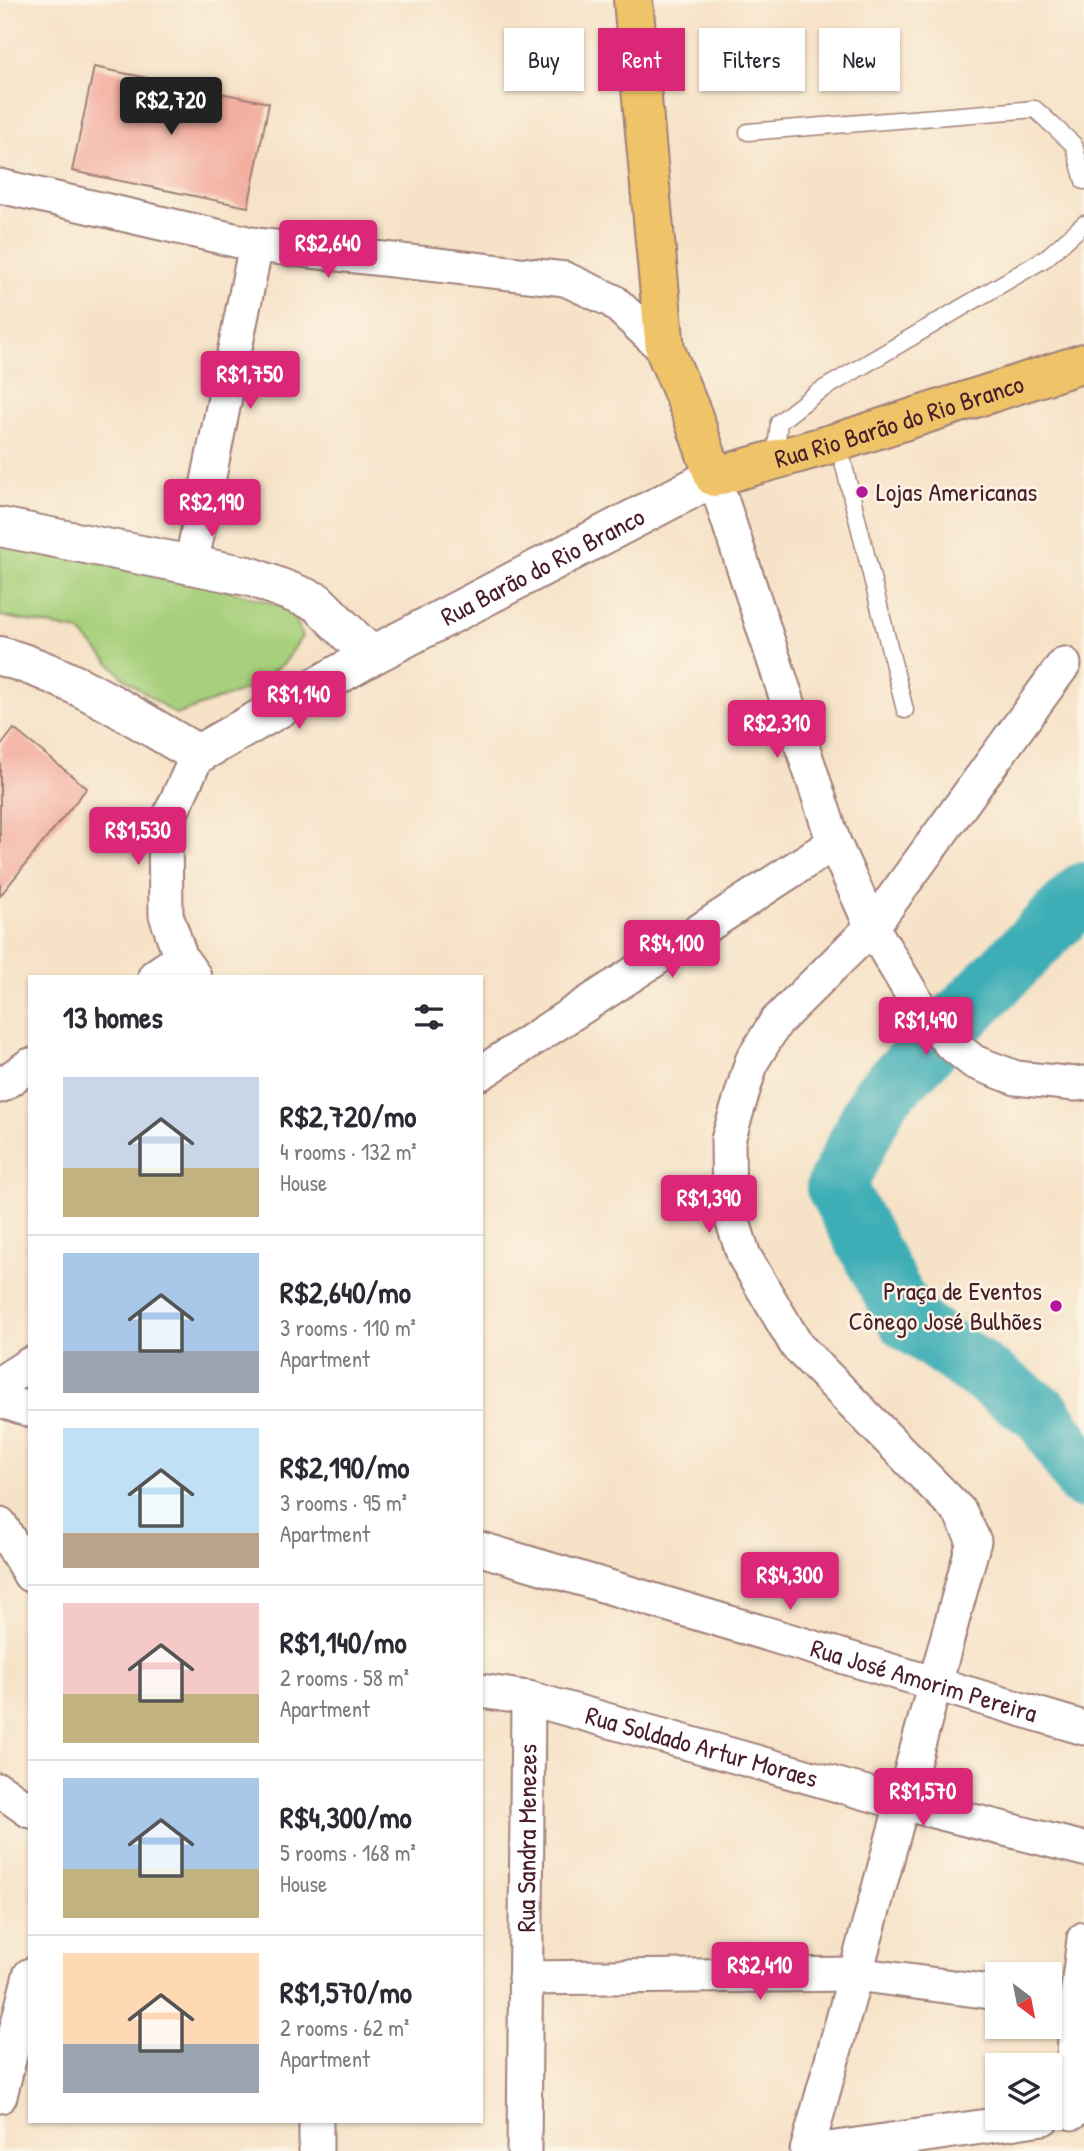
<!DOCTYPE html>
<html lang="en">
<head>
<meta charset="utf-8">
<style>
  :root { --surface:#fff; --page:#f7f7f7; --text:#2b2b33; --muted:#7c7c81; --line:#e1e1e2; --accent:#db2777 }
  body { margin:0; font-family:"Patrick Hand",sans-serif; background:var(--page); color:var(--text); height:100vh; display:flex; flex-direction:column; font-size:26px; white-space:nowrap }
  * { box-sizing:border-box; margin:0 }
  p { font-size:23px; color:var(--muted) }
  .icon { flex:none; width:38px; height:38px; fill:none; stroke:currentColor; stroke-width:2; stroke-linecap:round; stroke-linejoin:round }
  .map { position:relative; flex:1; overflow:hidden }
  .side { position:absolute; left:28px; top:975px; width:455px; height:1148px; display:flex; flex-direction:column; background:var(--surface); border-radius:0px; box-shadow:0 2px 5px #0004 }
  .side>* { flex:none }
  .banner { position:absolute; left:504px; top:28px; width:474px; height:63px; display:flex; gap:14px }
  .needle { width:46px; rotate:148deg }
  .fabs { position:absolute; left:985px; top:1962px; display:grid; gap:14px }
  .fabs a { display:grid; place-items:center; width:77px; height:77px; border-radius:0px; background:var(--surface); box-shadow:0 2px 5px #0004; font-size:35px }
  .price { position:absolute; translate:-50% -60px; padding:0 16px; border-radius:7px; background:var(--accent); color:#fff; font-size:23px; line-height:46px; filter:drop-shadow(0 2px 4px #0008) }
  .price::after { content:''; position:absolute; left:50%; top:42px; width:21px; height:16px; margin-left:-10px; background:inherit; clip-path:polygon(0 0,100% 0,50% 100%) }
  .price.active { background:#222; color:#fff }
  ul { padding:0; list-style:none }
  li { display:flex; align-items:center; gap:21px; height:175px; padding:0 35px }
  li+li { border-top:2px solid var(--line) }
  li span { display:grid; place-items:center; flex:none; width:196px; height:140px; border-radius:0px; color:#555 }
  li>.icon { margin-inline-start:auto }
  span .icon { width:84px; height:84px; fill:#fffc; stroke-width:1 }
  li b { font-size:30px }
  h2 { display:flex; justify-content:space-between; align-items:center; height:84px; padding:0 35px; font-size:30px }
  .chip { padding:0 24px; border-radius:0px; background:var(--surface); box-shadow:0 2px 5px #0004; font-size:24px; line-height:63px }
  .chip.active { background:var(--accent); color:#fff }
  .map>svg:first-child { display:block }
</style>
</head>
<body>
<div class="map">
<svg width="1084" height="2151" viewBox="0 0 1084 2151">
  <rect width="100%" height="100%" fill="#fcf5e5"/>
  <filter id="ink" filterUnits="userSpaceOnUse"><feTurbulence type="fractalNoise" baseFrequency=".0143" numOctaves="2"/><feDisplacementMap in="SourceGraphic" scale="14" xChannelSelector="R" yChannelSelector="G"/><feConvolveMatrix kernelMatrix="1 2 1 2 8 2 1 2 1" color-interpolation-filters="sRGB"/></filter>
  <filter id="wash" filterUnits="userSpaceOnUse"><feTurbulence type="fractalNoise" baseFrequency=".00686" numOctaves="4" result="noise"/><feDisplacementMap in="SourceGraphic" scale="28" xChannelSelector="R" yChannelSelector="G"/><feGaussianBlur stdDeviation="1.57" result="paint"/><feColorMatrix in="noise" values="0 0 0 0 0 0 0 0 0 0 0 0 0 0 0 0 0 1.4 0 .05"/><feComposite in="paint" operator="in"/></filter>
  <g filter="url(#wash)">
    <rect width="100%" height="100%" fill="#f6e2c7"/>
    <path fill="#a7d07b" stroke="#787853" stroke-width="2" d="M0,540L178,575L292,609L302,636L285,662L250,688L176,715L124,678L79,631L0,616Z"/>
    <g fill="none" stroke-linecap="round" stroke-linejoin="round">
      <path stroke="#3daeb6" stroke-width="60" d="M1084,892L880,1097L836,1187L907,1320L1043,1415L1084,1479"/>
    </g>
    <g id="blocks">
      <g fill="#f3afa0">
        <path d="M94,67L269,103L248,207L72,171Z"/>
        <path d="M14,729L87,788L0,896V747Z"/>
      </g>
    </g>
  </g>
  <g filter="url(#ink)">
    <use href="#blocks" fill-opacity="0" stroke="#a08079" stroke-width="2"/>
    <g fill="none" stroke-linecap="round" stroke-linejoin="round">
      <g stroke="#a08079" stroke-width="19">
        <g id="service">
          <path d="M748,132L1035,109L1074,145L1084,181"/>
          <path d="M838,442L905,710"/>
          <path d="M775,459L779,422L815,394L1046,258L1084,224"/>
        </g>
      </g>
      <g stroke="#a08079" stroke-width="37">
        <g id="minor">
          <path d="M0,186L256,245L565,279L613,301L665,350"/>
          <path d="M714,477L834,843L872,927L920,1008L950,1043L974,1062L1016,1078L1075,1084L1084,1083"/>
          <path d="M191,565L256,245"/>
          <path d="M155,976L181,958"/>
          <path d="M194,976L181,958L166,915L165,826L198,754"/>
          <path d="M481,1073L834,843"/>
          <path d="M0,1086L30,1065"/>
          <path d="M0,1383L30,1364"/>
          <path d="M0,1400L30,1410"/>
          <path d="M0,1524L30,1575"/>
          <path id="s1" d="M481,1549L1084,1728"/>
          <path id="s2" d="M481,1691L528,1698L902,1803L1084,1849"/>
          <path d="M0,1790L30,1811"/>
          <path d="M525,1978L855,1974L998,1993"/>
          <path d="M0,2096L30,1975"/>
          <path d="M1072,2113L1076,2004L1084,1939"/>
          <path d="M316,2121V2151"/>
          <path id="s3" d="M524,2151L528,1698"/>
          <path d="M807,2151L974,1541L960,1512L797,1346L744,1256L729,1210L728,1140L752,1061L776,1022L872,927L1064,664"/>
          <path d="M815,2151L1043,2118"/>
        </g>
      </g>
      <g stroke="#a08079" stroke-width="42">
        <g id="tertiary">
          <path d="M0,527L252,577L317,602L371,656"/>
          <path id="s4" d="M0,656C72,675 134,718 198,754L371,656L714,477"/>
        </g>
      </g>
      <g stroke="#a08079" stroke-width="42">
        <g id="primary">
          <path id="s5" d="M633,0L665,350L692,414L714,477L838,442L1084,363"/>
        </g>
      </g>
      <use href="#service" stroke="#fff" stroke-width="16"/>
      <use href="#minor" stroke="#fff" stroke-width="33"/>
      <use href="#tertiary" stroke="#fff" stroke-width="38"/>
      <use href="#primary" stroke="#efc469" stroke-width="38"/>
    </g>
  </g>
  <g fill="#b5179e" stroke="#fcf5e5" stroke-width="2.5">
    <circle cx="862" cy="492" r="7"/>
    <circle cx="1056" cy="1306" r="7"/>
  </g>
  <g text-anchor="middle" stroke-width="5" stroke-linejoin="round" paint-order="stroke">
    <g font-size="26" fill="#4a1f2b" stroke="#fcf5e5">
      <text dy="9" stroke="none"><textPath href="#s5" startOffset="681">Rua Rio Barão do Rio Branco</textPath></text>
      <text dy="9" stroke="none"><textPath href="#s4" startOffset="614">Rua Barão do Rio Branco</textPath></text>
      <text dy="9" stroke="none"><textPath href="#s1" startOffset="462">Rua José Amorim Pereira</textPath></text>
      <text dy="9" stroke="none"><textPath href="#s2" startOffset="228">Rua Soldado Artur Moraes</textPath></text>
      <text dy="9" stroke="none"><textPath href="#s3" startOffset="313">Rua Sandra Menezes</textPath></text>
    </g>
    <g font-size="26" fill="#4a1f2b" stroke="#fcf5e5" text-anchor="start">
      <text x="876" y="501">Lojas Americanas</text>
      <text x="1042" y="1300" text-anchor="end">Praça de Eventos<tspan x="1042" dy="30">Cônego José Bulhões</tspan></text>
    </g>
  </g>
</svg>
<div class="fabs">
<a><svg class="needle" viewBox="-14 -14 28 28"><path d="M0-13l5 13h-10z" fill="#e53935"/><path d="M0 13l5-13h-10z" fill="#7c7c81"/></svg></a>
<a><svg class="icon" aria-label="layers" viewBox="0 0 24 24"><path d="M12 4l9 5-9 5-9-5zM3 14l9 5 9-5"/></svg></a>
</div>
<b class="price active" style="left:171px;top:137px">R$2,720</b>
<b class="price" style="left:328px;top:280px">R$2,640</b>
<b class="price" style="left:250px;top:411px">R$1,750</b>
<b class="price" style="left:212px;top:539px">R$2,190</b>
<b class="price" style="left:299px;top:731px">R$1,140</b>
<b class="price" style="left:777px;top:760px">R$2,310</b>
<b class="price" style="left:138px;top:867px">R$1,530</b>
<b class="price" style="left:672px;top:980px">R$4,100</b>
<b class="price" style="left:926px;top:1057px">R$1,490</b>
<b class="price" style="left:709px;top:1235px">R$1,390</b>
<b class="price" style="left:790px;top:1612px">R$4,300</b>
<b class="price" style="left:923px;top:1828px">R$1,570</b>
<b class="price" style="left:760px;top:2002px">R$2,410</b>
<div class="banner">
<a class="chip">Buy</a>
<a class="chip active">Rent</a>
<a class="chip">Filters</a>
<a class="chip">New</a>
</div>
<section class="side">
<h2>13 homes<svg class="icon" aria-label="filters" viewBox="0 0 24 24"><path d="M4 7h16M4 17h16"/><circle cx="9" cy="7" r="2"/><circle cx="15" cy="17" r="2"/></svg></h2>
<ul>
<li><span style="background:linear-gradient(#c9d6e8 65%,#c2b280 0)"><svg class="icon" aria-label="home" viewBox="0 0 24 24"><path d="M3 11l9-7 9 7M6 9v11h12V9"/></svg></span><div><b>R$2,720/mo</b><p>4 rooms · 132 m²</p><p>House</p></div></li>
<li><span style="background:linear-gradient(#a9c7e8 70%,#9aa5b1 0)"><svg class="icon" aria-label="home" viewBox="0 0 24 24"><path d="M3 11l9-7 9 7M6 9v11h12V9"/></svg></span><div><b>R$2,640/mo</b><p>3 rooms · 110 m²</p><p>Apartment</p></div></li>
<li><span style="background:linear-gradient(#bfe0f5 75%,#b9a48a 0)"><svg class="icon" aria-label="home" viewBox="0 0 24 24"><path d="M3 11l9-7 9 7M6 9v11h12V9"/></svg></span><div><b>R$2,190/mo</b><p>3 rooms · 95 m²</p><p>Apartment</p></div></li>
<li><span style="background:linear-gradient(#f6c9c9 65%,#c2b280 0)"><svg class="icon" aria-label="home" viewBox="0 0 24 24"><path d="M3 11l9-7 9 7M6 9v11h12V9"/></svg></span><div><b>R$1,140/mo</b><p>2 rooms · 58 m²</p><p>Apartment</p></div></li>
<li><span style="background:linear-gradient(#a9c7e8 65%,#c2b280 0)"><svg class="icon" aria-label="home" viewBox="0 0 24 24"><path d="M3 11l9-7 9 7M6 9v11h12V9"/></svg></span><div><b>R$4,300/mo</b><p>5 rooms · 168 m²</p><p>House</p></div></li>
<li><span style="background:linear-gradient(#ffd9b3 65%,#9aa5b1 0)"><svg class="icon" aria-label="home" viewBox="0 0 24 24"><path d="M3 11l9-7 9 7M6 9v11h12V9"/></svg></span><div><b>R$1,570/mo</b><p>2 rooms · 62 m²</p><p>Apartment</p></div></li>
</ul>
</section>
</div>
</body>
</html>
